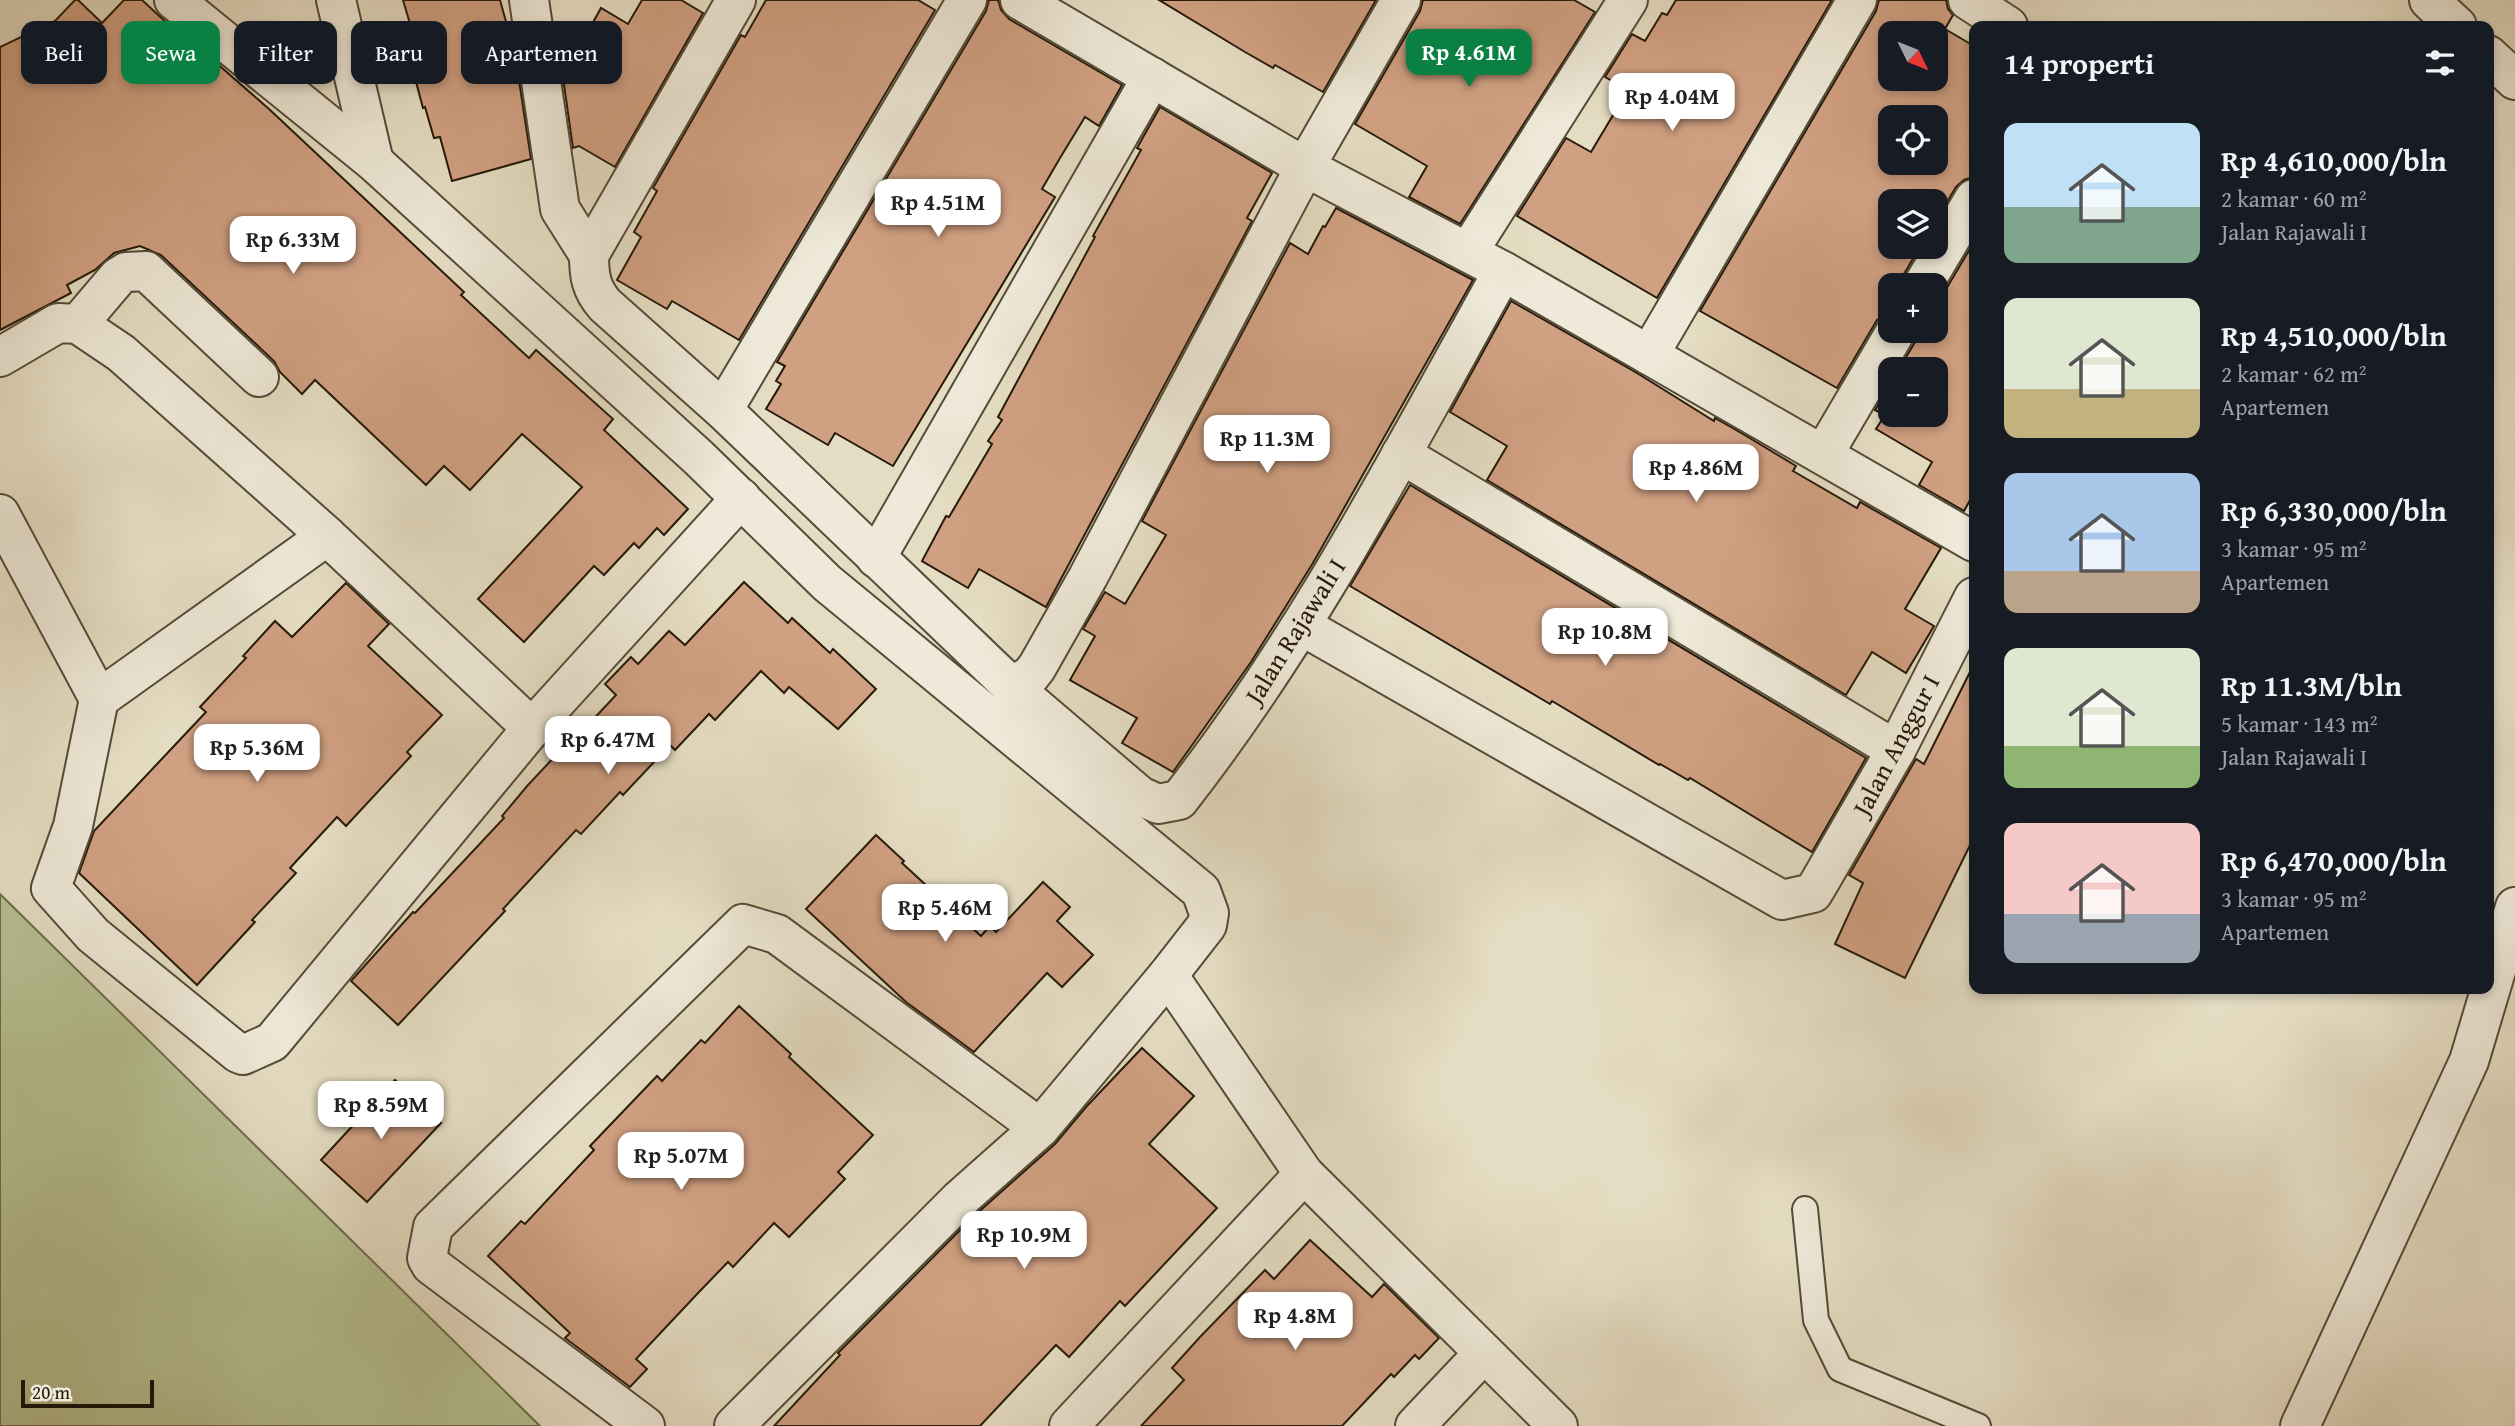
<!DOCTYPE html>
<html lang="id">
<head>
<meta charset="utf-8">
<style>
  :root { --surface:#171b24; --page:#242831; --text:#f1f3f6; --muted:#9ea1a6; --accent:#0b8043 }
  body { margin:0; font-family:"Gentium Book Plus",serif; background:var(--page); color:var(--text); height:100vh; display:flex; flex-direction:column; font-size:26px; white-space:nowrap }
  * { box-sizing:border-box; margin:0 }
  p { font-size:23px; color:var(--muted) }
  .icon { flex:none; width:38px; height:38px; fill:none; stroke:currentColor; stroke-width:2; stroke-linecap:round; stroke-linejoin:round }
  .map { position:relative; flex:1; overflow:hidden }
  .side { position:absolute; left:1969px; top:21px; width:525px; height:973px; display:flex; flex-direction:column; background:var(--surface); border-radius:14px; box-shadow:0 4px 10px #0003 }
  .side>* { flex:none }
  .hud { position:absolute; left:21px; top:21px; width:665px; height:63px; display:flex; gap:14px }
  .needle { width:46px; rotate:133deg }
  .controls { position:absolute; left:1878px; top:21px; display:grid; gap:14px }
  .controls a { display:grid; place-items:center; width:70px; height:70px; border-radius:14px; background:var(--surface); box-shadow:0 4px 10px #0003; font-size:35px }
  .scale { position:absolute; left:21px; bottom:18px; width:133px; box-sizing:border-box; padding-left:7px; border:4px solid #251a09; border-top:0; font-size:19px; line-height:24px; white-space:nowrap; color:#251a09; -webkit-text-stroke:5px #eee9d8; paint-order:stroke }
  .price { position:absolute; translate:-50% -60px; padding:0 16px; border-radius:14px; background:#fff; color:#222; font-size:23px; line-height:46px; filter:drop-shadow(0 2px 4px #0008) }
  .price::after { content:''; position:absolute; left:50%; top:42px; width:21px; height:16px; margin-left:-10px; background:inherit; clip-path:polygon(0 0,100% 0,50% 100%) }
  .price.active { background:var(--accent); color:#fff }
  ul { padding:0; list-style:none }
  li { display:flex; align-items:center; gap:21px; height:175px; padding:0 35px }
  li span { display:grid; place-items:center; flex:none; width:196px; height:140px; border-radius:14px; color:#555 }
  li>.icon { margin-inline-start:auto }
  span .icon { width:84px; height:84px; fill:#fffc; stroke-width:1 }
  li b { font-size:30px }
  h2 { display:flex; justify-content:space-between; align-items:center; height:84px; padding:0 35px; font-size:30px }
  .chip { padding:0 24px; border-radius:14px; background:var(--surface); box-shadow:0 4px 10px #0003; font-size:24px; line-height:63px }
  .chip.active { background:var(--accent); color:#fff }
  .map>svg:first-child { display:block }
</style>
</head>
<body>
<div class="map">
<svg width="2515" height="1426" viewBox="0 0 2515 1426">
  <rect width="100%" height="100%" fill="#e5ddc3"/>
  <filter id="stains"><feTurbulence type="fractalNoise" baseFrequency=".00286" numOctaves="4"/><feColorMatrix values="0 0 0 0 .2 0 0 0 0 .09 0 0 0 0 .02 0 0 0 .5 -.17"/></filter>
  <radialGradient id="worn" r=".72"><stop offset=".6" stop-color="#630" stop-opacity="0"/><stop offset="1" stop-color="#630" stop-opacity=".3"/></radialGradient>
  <path fill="#b6c093" stroke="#6e6d4e" stroke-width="2" d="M0,894L540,1426H0Z"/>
  <g fill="#d0a082" stroke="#251a09" stroke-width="2" fill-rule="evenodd">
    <path d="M75,0H78L102,23L124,0H142L196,50L198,47L269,109L464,292L461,295L529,358L536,350L613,419L604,430L688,509L664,535L657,528L639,548L634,543L604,575L594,566L524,642L478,599L582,487L522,434L470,490L444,466L426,485L315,380L302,394L280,372L274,361L161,255L140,246L114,253L95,270L67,285L71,293L0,330V47L55,21Z"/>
    <path d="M403,0H500L515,54L531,159L452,181L440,137L434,138L425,107L423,108L411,63L421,61Z"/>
    <path d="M642,0H681L703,13L615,167L579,146L573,148L562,71L577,45L580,46L601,8L628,24Z"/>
    <path d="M766,0H918L935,10L739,340L672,301L667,309L617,280L641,237L634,232L657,191L653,188L741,35L745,37Z"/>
    <path d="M989,0H998L1001,10L1009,19L1122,85L1099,126L1085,117L1060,158L1042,189L1055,197L893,466L835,433L828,445L766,409L781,384L776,381L785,366L777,362L986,11Z"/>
    <path d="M1159,0H1376L1323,92L1275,65L1273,68L1245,52Z"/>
    <path d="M1423,0H1574L1595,12L1460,224L1409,197L1427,166L1355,124L1420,11Z"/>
    <path d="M1676,0H1832L1657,298L1517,216L1566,138L1591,152L1628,90L1605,77L1632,34L1645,41L1662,13L1667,15Z"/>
    <path d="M1879,0H1946L1948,9L1953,15L1945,29L1974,46V177L1964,180L1956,187L1936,221V201H1890V247H1920L1904,274L1901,285H1890V311L1877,320L1837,388L1700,311L1876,11ZM1890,33H1936V79H1890ZM1890,117H1936V163H1890Z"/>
    <path d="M1160,107L1272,173L1247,218L1252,221L1046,607L979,569L968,588L922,561L946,516L949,517L992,444L988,441L1002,420L998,417L1095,237L1093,236L1141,150L1137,148Z"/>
    <path d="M1336,208L1473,280L1313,563L1251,662L1173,772L1122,743L1137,718L1070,680L1095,636L1083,629L1105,592L1125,604L1166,535L1142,521L1290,243L1308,254L1323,226L1325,227Z"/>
    <path d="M1974,242V493L1964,511L1919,485L1932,462L1876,429L1885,415L1875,410L1890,384V415H1936V369H1899L1915,342L1918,331H1936V302L1942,296Z"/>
    <path d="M1511,301L1637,373L1714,421L1715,418L1743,434L1796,466L1793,471L1857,508L1860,502L1941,548L1905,609L1934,626L1906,673L1872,652L1846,695L1487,480L1507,446L1450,412Z"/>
    <path d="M1410,485L1866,758L1812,852L1690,778L1688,780L1660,764L1659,765L1552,701L1550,704L1350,586Z"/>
    <path d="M744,582L788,623L792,618L830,653L833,649L876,689L838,729L789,687L784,693L761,671L715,720L709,714L675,750L670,745L623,795L620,792L581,834L576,830L503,909L505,911L398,1025L351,981L413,912L415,913L504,818L502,816L528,785L558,753L560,755L616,695L605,684L631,657L638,664L669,631L685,645Z"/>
    <path d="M346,583L389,624L368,646L442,715L407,752L411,756L346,826L337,817L290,868L296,873L252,920L255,922L197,985L79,873L94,831L206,712L200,707L246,658L243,656L275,621L292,637Z"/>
    <path d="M1974,664V837L1905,978L1835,944L1863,883L1849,875L1916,759L1924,764Z"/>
    <path d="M876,835L904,861L902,863L981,936L990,926L996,932L1043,882L1070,907L1057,921L1093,955L1062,987L1047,973L974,1052L906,1002L806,909Z"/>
    <path d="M739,1006L791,1054L789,1057L873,1135L838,1172L845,1179L789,1237L774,1223L733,1267L728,1262L699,1292L636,1359L647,1369L630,1387L565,1338L570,1333L488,1256L521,1221L525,1224L594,1150L590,1146L657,1076L662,1081L701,1040L705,1043Z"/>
    <path d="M1142,1048L1194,1096L1149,1144L1217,1208L1125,1306L1120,1301L1069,1357L1056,1345L980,1426H774L840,1355L838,1353L974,1216L1055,1144L1086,1107Z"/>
    <path d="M395,1080L441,1123L367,1202L321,1160Z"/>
    <path d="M1310,1240L1372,1297L1384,1284L1439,1338L1419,1359L1415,1355L1394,1377L1391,1374L1342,1426H1141L1184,1380L1172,1368L1200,1337L1265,1270L1274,1279Z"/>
  </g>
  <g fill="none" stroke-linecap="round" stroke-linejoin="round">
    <g stroke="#554b38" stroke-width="28">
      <path id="lane" d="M1805,1209L1816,1320L1840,1369L1978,1426"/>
    </g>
    <g stroke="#554b38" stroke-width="42">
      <g id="street">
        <path d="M174,0L374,162L699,458L827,583L1201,891L1209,913L1207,925L1168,975L1040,1128L959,1200L734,1426"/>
        <path d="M336,0L374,162"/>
        <path d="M529,0L560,209L589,255"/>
        <path d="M736,0L589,255C589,276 591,289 605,305L723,410L1011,686L1030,676L1037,667L1088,577L1305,167L1401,0"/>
        <path d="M1020,0L1305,167L1503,271L1974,542"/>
        <path d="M1968,0L2008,26"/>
        <path d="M2429,0L2457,26"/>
        <path d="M2488,55L2515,80"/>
        <path d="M1468,252L1628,0"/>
        <path d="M1923,285L1974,199"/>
        <path d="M78,324L118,277L126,272L146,271L259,377"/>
        <path d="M1649,355L1857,0"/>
        <path d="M0,357L58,323L78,324L121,353L327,536L532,728"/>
        <path d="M723,410L967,0"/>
        <path d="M1401,454L1896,750"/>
        <path d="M1823,455L1896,331"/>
        <path d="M0,514L99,699L73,826L51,888L93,935L238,1053L243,1055L272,1042L532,728L741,498"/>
        <path d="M876,558L1152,77"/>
        <path d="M1302,626L1782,900L1813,893L1819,883L1896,750L1974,597"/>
        <path d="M1011,686L1140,796L1158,804L1179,800C1307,637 1402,452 1503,271"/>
        <path d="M99,699L327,536"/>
        <path d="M1168,975L1304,1174L1558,1426"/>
        <path d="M645,1426L431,1265L427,1258L433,1227L743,924L777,934L1040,1128"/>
        <path d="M1069,1426L1304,1174"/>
        <path d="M1415,1426L1484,1353"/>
        <path d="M2300,1426L2469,1061L2515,907"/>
      </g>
    </g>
    <use href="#lane" stroke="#eee9d8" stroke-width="24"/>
    <use href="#street" stroke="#eee9d8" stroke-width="38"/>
  </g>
  <g text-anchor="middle" stroke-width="6" stroke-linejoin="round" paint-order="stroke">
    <g font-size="26" fill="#251a09" stroke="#eee9d8">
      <text transform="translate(1295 631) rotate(-58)" y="9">Jalan Rajawali I</text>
      <text transform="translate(1896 745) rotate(-62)" y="9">Jalan Anggur I</text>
    </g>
  </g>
  <rect width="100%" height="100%" filter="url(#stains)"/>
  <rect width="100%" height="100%" fill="url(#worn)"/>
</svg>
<div class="controls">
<a><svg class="needle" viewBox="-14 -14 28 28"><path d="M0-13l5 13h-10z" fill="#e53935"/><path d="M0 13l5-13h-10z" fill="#9ea1a6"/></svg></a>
<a><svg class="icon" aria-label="locate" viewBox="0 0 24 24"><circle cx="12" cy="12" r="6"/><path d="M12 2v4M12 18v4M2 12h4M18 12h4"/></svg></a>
<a><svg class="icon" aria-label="layers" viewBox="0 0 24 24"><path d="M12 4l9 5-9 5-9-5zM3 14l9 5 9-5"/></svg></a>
<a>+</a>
<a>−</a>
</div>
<div class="scale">20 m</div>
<b class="price active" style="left:1469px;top:89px">Rp 4.61M</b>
<b class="price" style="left:1672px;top:133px">Rp 4.04M</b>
<b class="price" style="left:938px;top:239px">Rp 4.51M</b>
<b class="price" style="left:293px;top:276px">Rp 6.33M</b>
<b class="price" style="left:1267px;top:475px">Rp 11.3M</b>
<b class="price" style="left:1696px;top:504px">Rp 4.86M</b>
<b class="price" style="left:1605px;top:668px">Rp 10.8M</b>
<b class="price" style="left:608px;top:776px">Rp 6.47M</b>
<b class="price" style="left:257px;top:784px">Rp 5.36M</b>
<b class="price" style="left:945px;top:944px">Rp 5.46M</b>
<b class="price" style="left:381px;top:1141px">Rp 8.59M</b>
<b class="price" style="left:681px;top:1192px">Rp 5.07M</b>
<b class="price" style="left:1024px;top:1271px">Rp 10.9M</b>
<b class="price" style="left:1295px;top:1352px">Rp 4.8M</b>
<div class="hud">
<a class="chip">Beli</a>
<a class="chip active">Sewa</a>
<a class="chip">Filter</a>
<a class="chip">Baru</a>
<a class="chip">Apartemen</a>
</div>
<section class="side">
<h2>14 properti<svg class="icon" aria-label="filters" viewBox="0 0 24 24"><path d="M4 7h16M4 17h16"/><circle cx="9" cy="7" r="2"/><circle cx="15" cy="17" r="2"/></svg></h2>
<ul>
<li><span style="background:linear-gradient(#bfe0f5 60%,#7fa58c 0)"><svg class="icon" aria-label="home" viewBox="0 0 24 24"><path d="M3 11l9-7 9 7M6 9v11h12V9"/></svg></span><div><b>Rp 4,610,000/bln</b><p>2 kamar · 60 m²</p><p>Jalan Rajawali I</p></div></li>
<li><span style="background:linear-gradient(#dfe7d0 65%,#c2b280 0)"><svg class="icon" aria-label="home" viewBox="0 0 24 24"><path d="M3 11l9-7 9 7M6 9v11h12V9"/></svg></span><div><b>Rp 4,510,000/bln</b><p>2 kamar · 62 m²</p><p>Apartemen</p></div></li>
<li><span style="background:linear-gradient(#a9c7e8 70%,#b9a48a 0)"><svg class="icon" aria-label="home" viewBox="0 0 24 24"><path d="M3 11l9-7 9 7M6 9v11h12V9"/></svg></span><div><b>Rp 6,330,000/bln</b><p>3 kamar · 95 m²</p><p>Apartemen</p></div></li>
<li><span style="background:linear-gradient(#dfe7d0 70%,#8fb573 0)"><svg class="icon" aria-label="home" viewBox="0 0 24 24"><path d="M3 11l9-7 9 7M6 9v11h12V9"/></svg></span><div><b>Rp 11.3M/bln</b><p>5 kamar · 143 m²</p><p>Jalan Rajawali I</p></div></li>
<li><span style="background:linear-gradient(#f6c9c9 65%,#9aa5b1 0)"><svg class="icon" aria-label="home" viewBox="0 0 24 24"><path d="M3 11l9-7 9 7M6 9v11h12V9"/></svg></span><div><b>Rp 6,470,000/bln</b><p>3 kamar · 95 m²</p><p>Apartemen</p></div></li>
</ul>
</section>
</div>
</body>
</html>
